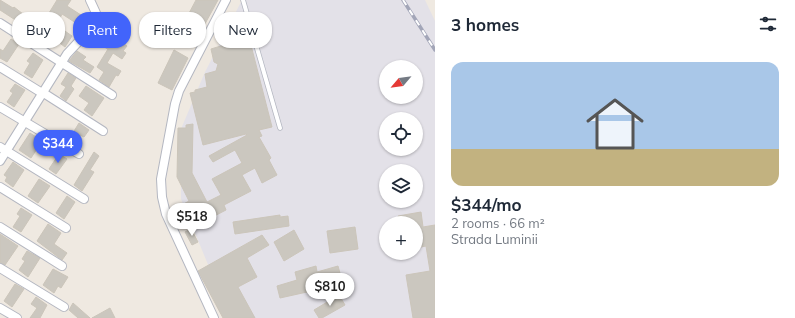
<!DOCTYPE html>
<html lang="en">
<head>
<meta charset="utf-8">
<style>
  :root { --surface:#fff; --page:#f2f2f3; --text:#1f2937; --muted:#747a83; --accent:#4264fb }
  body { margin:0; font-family:Mulish,sans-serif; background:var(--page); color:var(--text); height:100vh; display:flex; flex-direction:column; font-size:15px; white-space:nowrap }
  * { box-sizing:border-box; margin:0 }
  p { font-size:13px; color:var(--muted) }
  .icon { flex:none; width:22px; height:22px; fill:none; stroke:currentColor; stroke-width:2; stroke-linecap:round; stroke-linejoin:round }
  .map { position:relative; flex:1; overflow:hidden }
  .drawer { display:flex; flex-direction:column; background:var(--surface); width:360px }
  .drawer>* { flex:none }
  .guide { position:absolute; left:12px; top:12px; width:363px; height:36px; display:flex; gap:8px }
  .needle { width:26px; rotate:241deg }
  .buttons { position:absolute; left:379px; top:60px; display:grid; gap:8px }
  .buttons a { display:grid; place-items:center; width:44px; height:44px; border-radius:50%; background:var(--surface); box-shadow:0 1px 3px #0004; font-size:20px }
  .price { position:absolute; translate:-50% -34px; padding:0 9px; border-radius:14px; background:#fff; color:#222; font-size:13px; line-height:26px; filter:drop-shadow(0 1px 2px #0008) }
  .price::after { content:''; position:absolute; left:50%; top:24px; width:12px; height:9px; margin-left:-6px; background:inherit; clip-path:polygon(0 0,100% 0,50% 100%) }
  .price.selected { background:var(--accent); color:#fff }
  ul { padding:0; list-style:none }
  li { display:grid; align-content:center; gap:8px; height:212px; padding:0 16px }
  li span { display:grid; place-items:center; height:124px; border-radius:12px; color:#555 }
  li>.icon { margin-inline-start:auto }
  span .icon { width:72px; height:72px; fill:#fffc; stroke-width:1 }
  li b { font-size:17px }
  h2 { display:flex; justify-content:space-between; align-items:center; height:48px; padding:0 16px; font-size:17px }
  .tag { padding:0 14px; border-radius:16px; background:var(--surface); box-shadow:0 1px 3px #0004; font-size:14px; line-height:36px }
  .tag.selected { background:var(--accent); color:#fff }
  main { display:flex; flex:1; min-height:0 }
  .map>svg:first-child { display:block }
</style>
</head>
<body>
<main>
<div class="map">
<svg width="435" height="318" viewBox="0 0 435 318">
  <rect width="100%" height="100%" fill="#efe9e1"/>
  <path fill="#e3e1e8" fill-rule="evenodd" d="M242,0H425L435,21V318H230L181,199V129L205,72ZM386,67H416V97H386ZM386,119H416V149H386ZM386,171H416V201H386ZM386,223H416V253H386Z"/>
  <g fill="#cbc7bf" stroke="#cbc5ba">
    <path d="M0,0L13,8L14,7L32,21L31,22L36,25L33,30L28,27L25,31L18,26L20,23L0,10Z"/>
    <path d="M57,0H71L67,6L81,15L76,23L62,14L59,20L49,13Z"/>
    <path d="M196,0H218L195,42L185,37L182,42L177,39V36Z"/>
    <path d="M244,18L272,127L259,130L262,136L259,137L271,158L269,160L277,175L262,183L255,168L242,175L251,191L224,205L226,210L191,228L180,206L189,201L177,177L178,128H186V125L193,124L192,173L207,202L221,195L212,179L242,163L235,150L213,162L209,156L247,135L246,134L203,145L190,93L195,92V90L207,87L205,74L216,71L218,64L214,62L211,49L224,45L219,26Z"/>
    <path d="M55,24L72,36L65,47L53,38L56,35L50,31Z"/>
    <path d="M114,37L127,46L123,51L126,53L122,59L113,53L107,63L121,71L118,76L116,75L109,87L99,80L104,72L97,67L108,49L104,47Z"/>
    <path d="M11,39L19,44L7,62L0,58V49L3,51Z"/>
    <path d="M174,50L188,58L172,90L158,83Z"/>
    <path d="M77,51L86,57L83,60L94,67L90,73L69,61Z"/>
    <path d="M33,53L43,60L32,78L24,73L30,63L27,61Z"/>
    <path d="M68,73L76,78L71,86L74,89L66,101L60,96L66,87L61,84Z"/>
    <path d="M15,84L25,90L14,107L7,102L13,93L10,91Z"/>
    <path d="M86,86L104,98L92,116L84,110L89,103L79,96Z"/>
    <path d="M79,123L89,130L84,137L80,135L74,145L68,141Z"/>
    <path d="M30,133L42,141L31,158L19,150Z"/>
    <path d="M94,152L99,156L90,170L94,172L82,191L74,185Z"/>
    <path d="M59,154L67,159L56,174L49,169Z"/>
    <path d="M13,162L24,170L13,187L5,181L7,177L4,175Z"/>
    <path d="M39,179L50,186L38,203L28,196Z"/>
    <path d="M67,196L75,202L64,219L56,213Z"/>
    <path d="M21,208L32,215L21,232L13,227L20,216L17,214Z"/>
    <path d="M421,212L423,227L435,225V318H413L406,275L430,271L426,246L416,248V223H400L398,216Z"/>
    <path d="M280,215V217L288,216L289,226L235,234L233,222Z"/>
    <path d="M48,224L61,233L54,244L67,253L62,260L37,241Z"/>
    <path d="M355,227L358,249L330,253L327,231Z"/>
    <path d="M191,229L198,242L192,245L185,232Z"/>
    <path d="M294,230L304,249L284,261L274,242Z"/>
    <path d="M0,234L18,246L5,265L0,263Z"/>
    <path d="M262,235L269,245L247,258L257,277L238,287L255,318H223L198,271Z"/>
    <path d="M27,251L40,258L28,277L19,270L25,261L22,259Z"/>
    <path d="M316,266L317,272L338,266L343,284L280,298L277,286L297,280L295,272Z"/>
    <path d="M53,269L68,277L61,288L58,286L54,293L43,285Z"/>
    <path d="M15,284L24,289L12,307L4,301Z"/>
    <path d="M339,295L345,305L322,318H319L314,310Z"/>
    <path d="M36,297L47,305L40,318H30L37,308L31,304Z"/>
    <path d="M73,303L90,318H78L69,310Z"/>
    <path d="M110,308L115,318H92Z"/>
  </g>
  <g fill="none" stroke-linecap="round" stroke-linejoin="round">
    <g stroke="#b4b7c1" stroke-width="5.5">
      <path id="service" d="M243,0L280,128"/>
    </g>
    <g stroke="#b4b7c1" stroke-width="10">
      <g id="minor">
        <path d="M0,23L112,95"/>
        <path d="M0,67L42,93"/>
        <path d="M42,92L103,131"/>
        <path d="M0,107L79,154"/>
        <path d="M0,147L84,199"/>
        <path d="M0,161L67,54L94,25L96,13L90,0"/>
        <path d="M0,187L66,228"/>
        <path d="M0,227L62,266"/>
        <path d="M0,268L64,307"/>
        <path d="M0,308L17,318"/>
        <path d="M214,318L166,214L162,197L161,179L175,104L179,91L226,0"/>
      </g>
    </g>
    <use href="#service" stroke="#fff" stroke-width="4"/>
    <use href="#minor" stroke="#fff" stroke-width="8"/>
    <g stroke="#a3a6b8" stroke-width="3.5">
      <path id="rail" d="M403,0L435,50"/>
    </g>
    <use href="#rail" stroke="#fff" stroke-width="2" stroke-dasharray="6" stroke-linecap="butt"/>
  </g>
</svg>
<div class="buttons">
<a><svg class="needle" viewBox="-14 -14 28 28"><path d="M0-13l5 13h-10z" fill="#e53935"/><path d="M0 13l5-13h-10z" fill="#747a83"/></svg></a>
<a><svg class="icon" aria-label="locate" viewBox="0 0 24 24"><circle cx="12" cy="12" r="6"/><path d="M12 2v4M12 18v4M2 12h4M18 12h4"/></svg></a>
<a><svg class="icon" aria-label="layers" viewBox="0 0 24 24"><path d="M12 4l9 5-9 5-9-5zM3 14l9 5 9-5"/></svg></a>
<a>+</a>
</div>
<b class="price selected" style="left:58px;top:164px">$344</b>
<b class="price" style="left:192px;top:237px">$518</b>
<b class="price" style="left:330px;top:307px">$810</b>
<div class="guide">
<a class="tag">Buy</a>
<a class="tag selected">Rent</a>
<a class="tag">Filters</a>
<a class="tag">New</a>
</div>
</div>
<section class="drawer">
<h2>3 homes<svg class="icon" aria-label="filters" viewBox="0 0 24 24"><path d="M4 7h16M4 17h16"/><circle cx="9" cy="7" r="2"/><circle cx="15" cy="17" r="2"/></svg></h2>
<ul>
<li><span style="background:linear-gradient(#a9c7e8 70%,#c2b280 0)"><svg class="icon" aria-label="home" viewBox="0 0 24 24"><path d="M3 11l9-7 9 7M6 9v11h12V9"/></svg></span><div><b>$344/mo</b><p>2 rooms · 66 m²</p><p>Strada Luminii</p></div></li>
</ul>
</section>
</main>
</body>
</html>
